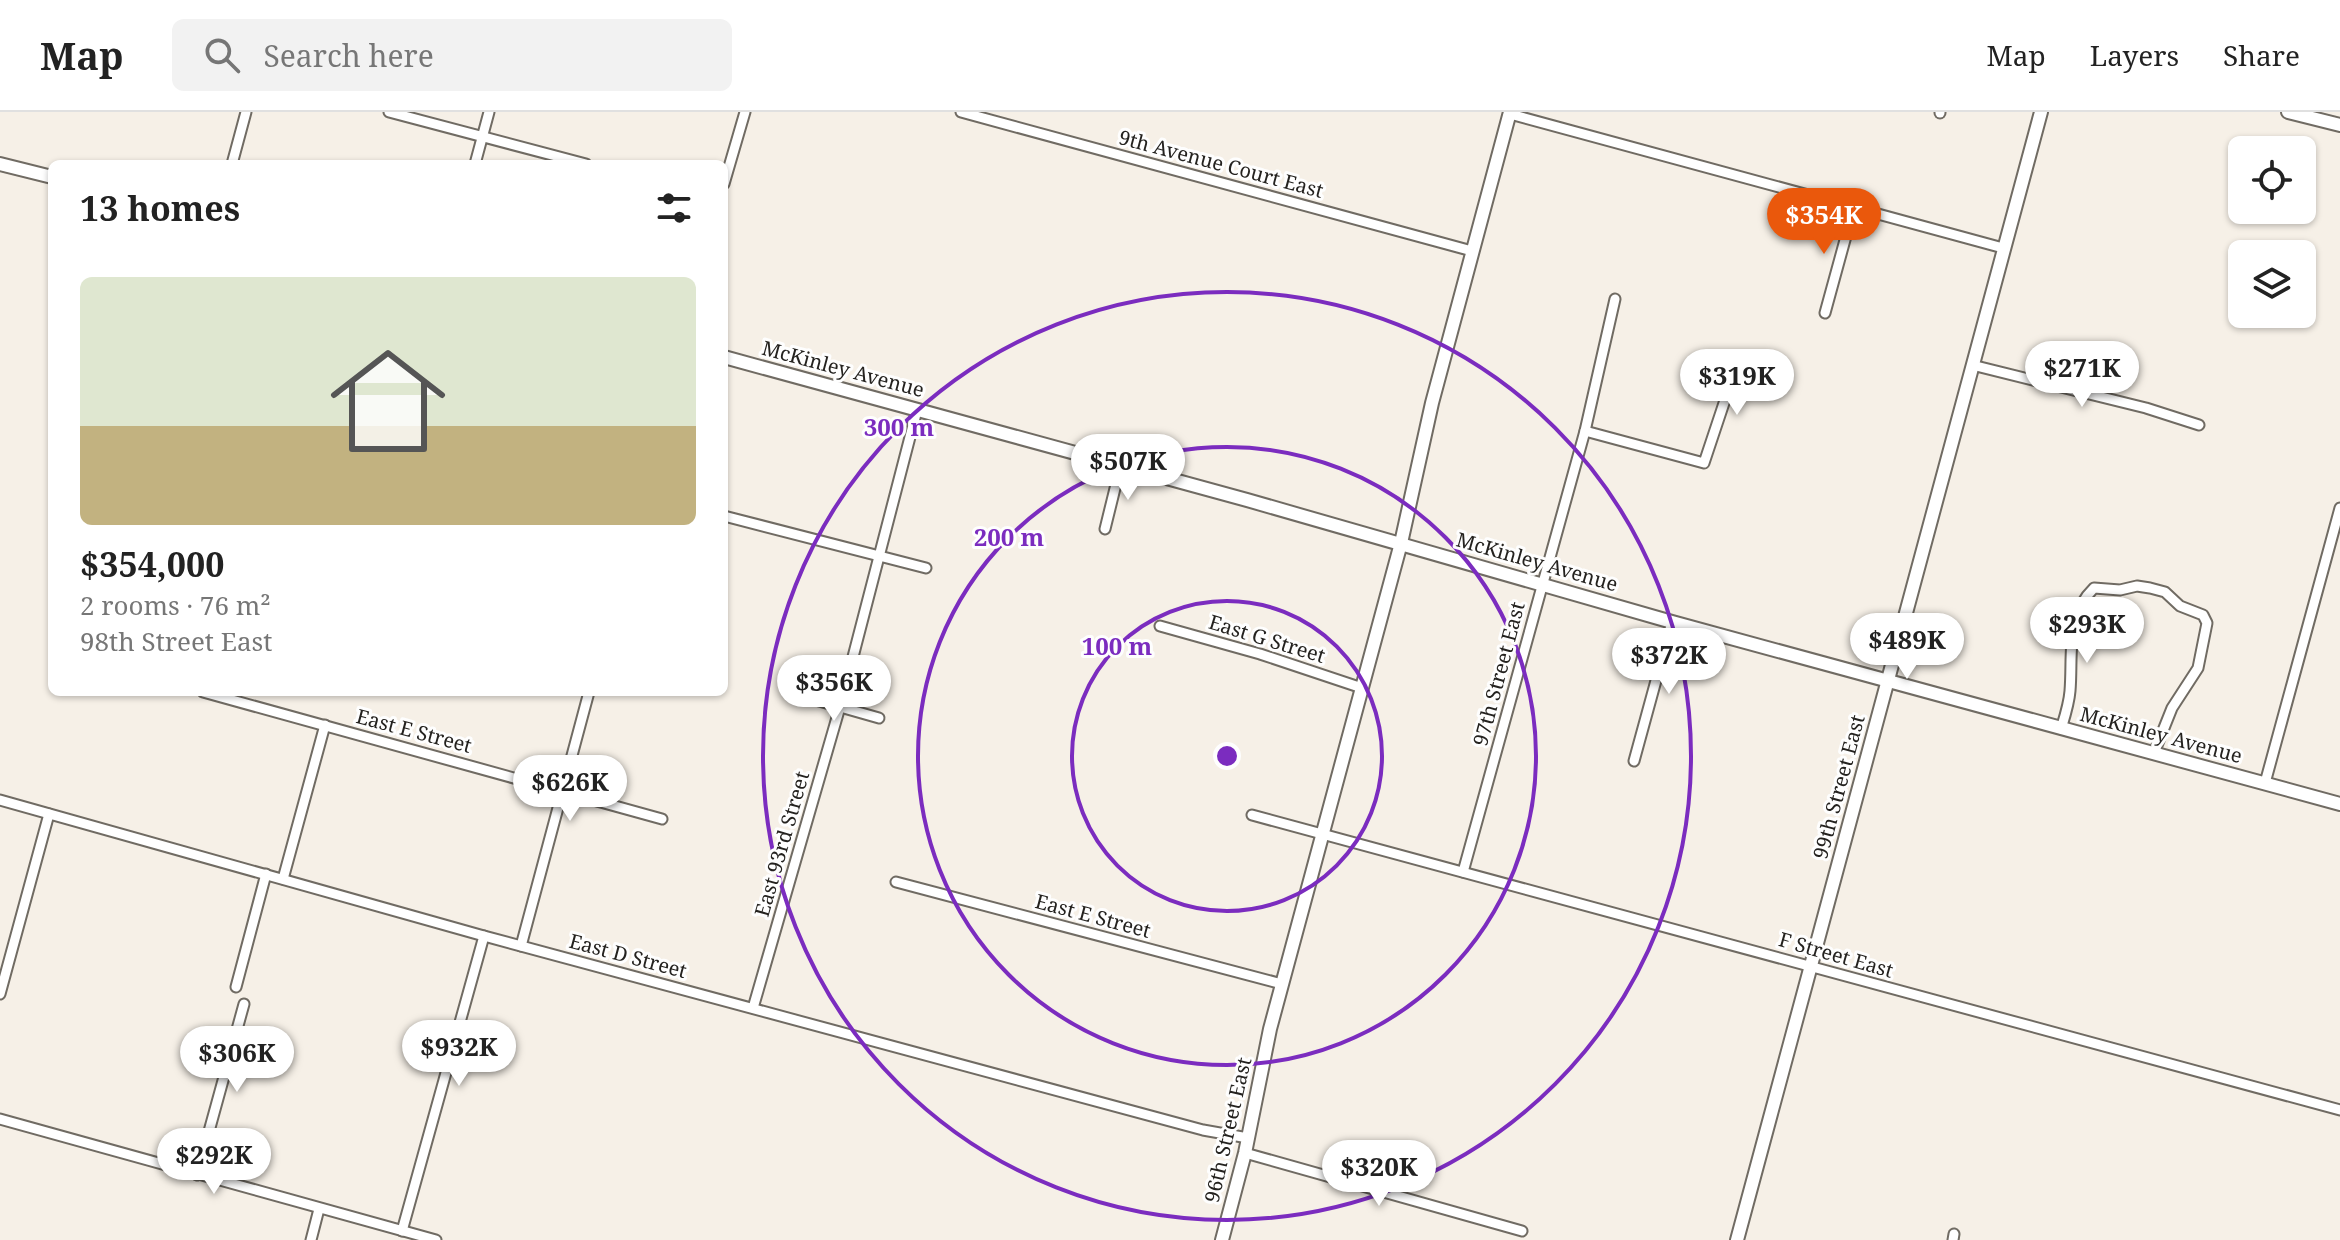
<!DOCTYPE html>
<html lang="en">
<head>
<meta charset="utf-8">
<style>
  :root { --surface:#fff; --page:#f2f2f2; --text:#222; --muted:#767676; --line:#e0e0e0; --accent:#ea580c }
  body { margin:0; font-family:"Noto Serif",serif; background:var(--page); color:var(--text); height:100vh; display:flex; flex-direction:column; font-size:30px; white-space:nowrap }
  * { box-sizing:border-box; margin:0 }
  p { font-size:26px; color:var(--muted) }
  .icon { flex:none; width:44px; height:44px; fill:none; stroke:currentColor; stroke-width:2; stroke-linecap:round; stroke-linejoin:round }
  .map { position:relative; flex:1; overflow:hidden }
  .panel { position:absolute; left:48px; top:48px; width:680px; height:536px; display:flex; flex-direction:column; background:var(--surface); border-radius:12px; box-shadow:0 2px 6px #0004 }
  .panel>* { flex:none }
  .controls { position:absolute; left:2228px; top:24px; display:grid; gap:16px }
  .controls a { display:grid; place-items:center; width:88px; height:88px; border-radius:12px; background:var(--surface); box-shadow:0 2px 6px #0004; font-size:40px }
  .price { position:absolute; translate:-50% -68px; padding:0 18px; border-radius:28px; background:#fff; color:#222; font-size:26px; line-height:52px; filter:drop-shadow(0 2px 4px #0008) }
  .price::after { content:''; position:absolute; left:50%; top:48px; width:24px; height:18px; margin-left:-12px; background:inherit; clip-path:polygon(0 0,100% 0,50% 100%) }
  .price.selected { background:var(--accent); color:#fff }
  ul { padding:0; list-style:none }
  li { display:grid; align-content:center; gap:16px; height:424px; padding:0 32px }
  li+li { border-top:2px solid var(--line) }
  li span { display:grid; place-items:center; height:248px; border-radius:12px; color:#555 }
  li>.icon { margin-inline-start:auto }
  span .icon { width:144px; height:144px; fill:#fffc; stroke-width:1 }
  li b { font-size:34px }
  h2 { display:flex; justify-content:space-between; align-items:center; height:96px; padding:0 32px; font-size:34px }
  header { display:flex; align-items:center; gap:48px; box-sizing:border-box; height:112px; padding:0 40px; background:var(--surface); border-bottom:2px solid var(--line) }
  header strong { font-size:38px }
  nav { display:flex; gap:44px; margin-inline-start:auto; font-size:28px }
  .search { width:560px; height:72px; background:var(--page); display:flex; align-items:center; gap:20px; box-sizing:border-box; padding:0 28px; border-radius:12px; color:var(--muted); font-size:30px }
  .map>svg:first-child { display:block }
</style>
</head>
<body>
<header>
<strong>Map</strong>
<div class="search"><svg class="icon" aria-label="search" viewBox="0 0 24 24"><circle cx="10" cy="10" r="6"/><path d="M15 15l6 6"/></svg>Search here</div>
<nav><a>Map</a><a>Layers</a><a>Share</a></nav>
</header>
<div class="map">
<svg width="2340" height="1128" viewBox="0 0 2340 1128">
  <rect width="100%" height="100%" fill="#f6f0e7"/>
  <g fill="none" stroke-linecap="round" stroke-linejoin="round">
    <g stroke="#706b63" stroke-width="13">
      <g id="street">
        <path d="M389,0L586,52"/>
        <path d="M961,0L1472,139"/>
        <path d="M1940,1V0"/>
        <path d="M1510,2L2003,136"/>
        <path d="M232,52L246,0"/>
        <path d="M475,52L489,0"/>
        <path d="M724,72L745,0"/>
        <path d="M1825,201L1854,95"/>
        <path d="M1972,253L2146,296L2199,313"/>
        <path d="M1585,319L1704,351L1738,249"/>
        <path d="M724,404L926,456"/>
        <path d="M1105,417L1120,356"/>
        <path d="M1160,514L1260,542L1362,576"/>
        <path d="M203,580L662,707"/>
        <path d="M798,583L879,606"/>
        <path d="M2061,617C2065,604 2069,592 2070,579C2073,543 2065,504 2094,476L2120,478L2137,474L2150,476L2165,480L2180,494L2203,503L2207,511L2198,556L2172,596L2154,641"/>
        <path d="M1634,649L1672,510"/>
        <path d="M2265,671L2340,396"/>
        <path d="M0,688L484,824L1203,1018L1248,1026"/>
        <path d="M1252,703L2340,998"/>
        <path d="M1463,760L1585,319L1615,187"/>
        <path d="M283,767L325,613"/>
        <path d="M896,770L1282,872"/>
        <path d="M521,834L589,580"/>
        <path d="M236,875L266,762"/>
        <path d="M0,882L49,702"/>
        <path d="M753,896L840,595L917,298"/>
        <path d="M0,1007L436,1128"/>
        <path d="M1245,1041L1522,1119"/>
        <path d="M197,1063L244,892"/>
        <path d="M402,1119L484,824"/>
        <path d="M311,1128L319,1097"/>
        <path d="M1953,1128L1954,1122"/>
      </g>
    </g>
    <g stroke="#706b63" stroke-width="16">
      <g id="secondary">
        <path d="M2288,0L2340,13"/>
        <path d="M0,52L52,65"/>
        <path d="M724,245L1247,388L1672,510L2340,692"/>
        <path d="M1222,1128L1245,1041L1270,917L1401,431L1432,291L1510,0"/>
        <path d="M1737,1128L2041,0"/>
      </g>
    </g>
    <use href="#street" stroke="#fff" stroke-width="9"/>
    <use href="#secondary" stroke="#fff" stroke-width="12"/>
  </g>
  <g fill="none" stroke="#7b2cbf" stroke-width="4">
    <circle cx="1227" cy="644" r="155"/>
    <circle cx="1227" cy="644" r="309"/>
    <circle cx="1227" cy="644" r="464"/>
  </g>
  <g text-anchor="middle" stroke-width="6" stroke-linejoin="round" paint-order="stroke">
    <g font-size="20" fill="#24221f" stroke="#fefefe">
      <text transform="translate(1221 52) rotate(15)" y="7">9th Avenue Court East</text>
      <text transform="translate(843 257) rotate(15)" y="7">McKinley Avenue</text>
      <text transform="translate(1537 450) rotate(16)" y="7">McKinley Avenue</text>
      <text transform="translate(1267 527) rotate(17)" y="7">East G Street</text>
      <text transform="translate(1499 562) rotate(-75)" y="7">97th Street East</text>
      <text transform="translate(414 619) rotate(15)" y="7">East E Street</text>
      <text transform="translate(2161 623) rotate(15)" y="7">McKinley Avenue</text>
      <text transform="translate(1839 675) rotate(-75)" y="7">99th Street East</text>
      <text transform="translate(782 732) rotate(-74)" y="7">East 93rd Street</text>
      <text transform="translate(1093 804) rotate(15)" y="7">East E Street</text>
      <text transform="translate(1836 843) rotate(16)" y="7">F Street East</text>
      <text transform="translate(628 844) rotate(15)" y="7">East D Street</text>
      <text transform="translate(1228 1018) rotate(-77)" y="7">96th Street East</text>
    </g>
  </g>
  <circle cx="1227" cy="644" r="12" fill="#7b2cbf" stroke="#fefefe" stroke-width="4"/>
  <g font-size="24" text-anchor="middle" font-weight="bold" fill="#7b2cbf" stroke="#fefefe" stroke-width="6" stroke-linejoin="round" paint-order="stroke">
    <text x="899" y="324">300 m</text>
    <text x="1009" y="434">200 m</text>
    <text x="1117" y="543">100 m</text>
  </g>
</svg>
<div class="controls">
<a><svg class="icon" aria-label="locate" viewBox="0 0 24 24"><circle cx="12" cy="12" r="6"/><path d="M12 2v4M12 18v4M2 12h4M18 12h4"/></svg></a>
<a><svg class="icon" aria-label="layers" viewBox="0 0 24 24"><path d="M12 4l9 5-9 5-9-5zM3 14l9 5 9-5"/></svg></a>
</div>
<b class="price selected" style="left:1824px;top:144px">$354K</b>
<b class="price" style="left:2082px;top:297px">$271K</b>
<b class="price" style="left:1737px;top:305px">$319K</b>
<b class="price" style="left:1128px;top:390px">$507K</b>
<b class="price" style="left:2087px;top:553px">$293K</b>
<b class="price" style="left:1907px;top:569px">$489K</b>
<b class="price" style="left:1669px;top:584px">$372K</b>
<b class="price" style="left:834px;top:611px">$356K</b>
<b class="price" style="left:570px;top:711px">$626K</b>
<b class="price" style="left:459px;top:976px">$932K</b>
<b class="price" style="left:237px;top:982px">$306K</b>
<b class="price" style="left:214px;top:1084px">$292K</b>
<b class="price" style="left:1379px;top:1096px">$320K</b>
<section class="panel">
<h2>13 homes<svg class="icon" aria-label="filters" viewBox="0 0 24 24"><path d="M4 7h16M4 17h16"/><circle cx="9" cy="7" r="2"/><circle cx="15" cy="17" r="2"/></svg></h2>
<ul>
<li><span style="background:linear-gradient(#dfe7d0 60%,#c2b280 0)"><svg class="icon" aria-label="home" viewBox="0 0 24 24"><path d="M3 11l9-7 9 7M6 9v11h12V9"/></svg></span><div><b>$354,000</b><p>2 rooms · 76 m²</p><p>98th Street East</p></div></li>
</ul>
</section>
</div>
</body>
</html>
